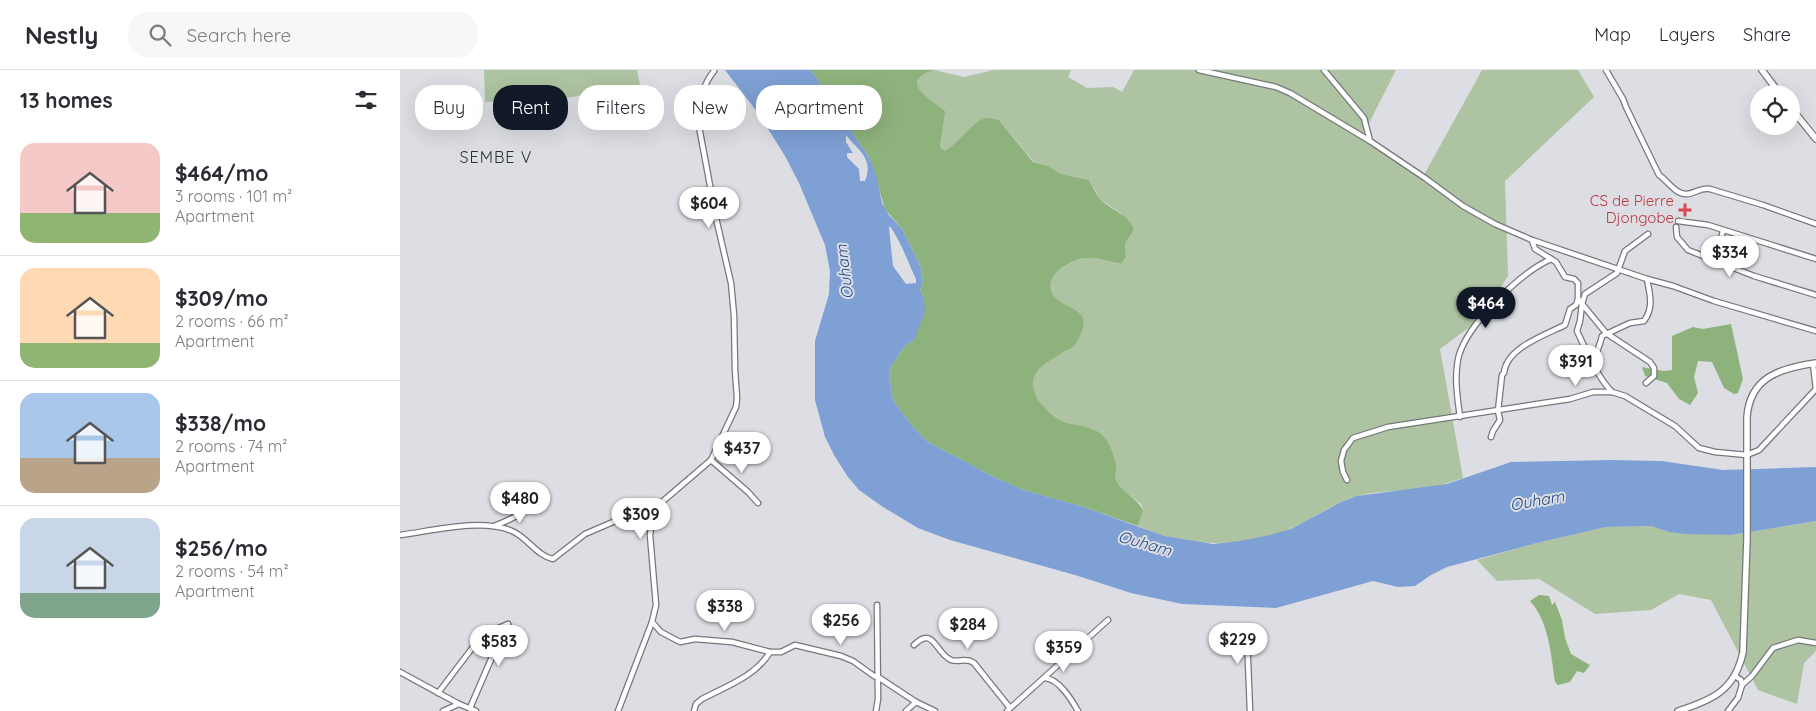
<!DOCTYPE html>
<html lang="en">
<head>
<meta charset="utf-8">
<style>
  :root { --surface:#fff; --page:#f7f7f7; --text:#2b2b33; --muted:#7c7c81; --line:#e1e1e2; --accent:#111827 }
  body { margin:0; font-family:Quicksand,sans-serif; background:var(--page); color:var(--text); height:100vh; display:flex; flex-direction:column; font-size:19px; white-space:nowrap }
  * { box-sizing:border-box; margin:0 }
  p { font-size:16px; color:var(--muted) }
  .icon { flex:none; width:28px; height:28px; fill:none; stroke:currentColor; stroke-width:2; stroke-linecap:round; stroke-linejoin:round }
  .map { position:relative; flex:1; overflow:hidden }
  .drawer { display:flex; flex-direction:column; background:var(--surface); width:400px }
  .drawer>* { flex:none }
  .hud { position:absolute; left:15px; top:15px; width:475px; height:45px; display:flex; gap:10px }
  .tools { position:absolute; left:1350px; top:15px; display:grid; gap:10px }
  .tools a { display:grid; place-items:center; width:50px; height:50px; border-radius:50%; background:var(--surface); box-shadow:0 5px 20px #0002; font-size:25px }
  .price { position:absolute; translate:-50% -42px; padding:0 11px; border-radius:18px; background:#fff; color:#222; font-size:16px; line-height:32px; filter:drop-shadow(0 1px 2px #0008) }
  .price::after { content:''; position:absolute; left:50%; top:30px; width:15px; height:11px; margin-left:-8px; background:inherit; clip-path:polygon(0 0,100% 0,50% 100%) }
  .price.selected { background:var(--accent); color:#fff }
  ul { padding:0; list-style:none }
  li { display:flex; align-items:center; gap:15px; height:125px; padding:0 20px }
  li+li { border-top:1px solid var(--line) }
  li span { display:grid; place-items:center; flex:none; width:140px; height:100px; border-radius:15px; color:#555 }
  li>.icon { margin-inline-start:auto }
  span .icon { width:60px; height:60px; fill:#fffc; stroke-width:1 }
  li b { font-size:21px }
  h2 { display:flex; justify-content:space-between; align-items:center; height:60px; padding:0 20px; font-size:21px }
  .tag { padding:0 18px; border-radius:20px; background:var(--surface); box-shadow:0 5px 20px #0002; font-size:18px; line-height:45px }
  .tag.selected { background:var(--accent); color:#fff }
  header { display:flex; align-items:center; gap:30px; box-sizing:border-box; height:70px; padding:0 25px; background:var(--surface); border-bottom:1px solid var(--line) }
  header strong { font-size:24px }
  nav { display:flex; gap:28px; margin-inline-start:auto; font-size:18px }
  .search { width:350px; height:45px; background:var(--page); display:flex; align-items:center; gap:12px; box-sizing:border-box; padding:0 18px; border-radius:20px; color:var(--muted); font-size:19px }
  main { display:flex; flex:1; min-height:0 }
  .map>svg:first-child { display:block }
</style>
</head>
<body>
<header>
<strong>Nestly</strong>
<div class="search"><svg class="icon" aria-label="search" viewBox="0 0 24 24"><circle cx="10" cy="10" r="6"/><path d="M15 15l6 6"/></svg>Search here</div>
<nav><a>Map</a><a>Layers</a><a>Share</a></nav>
</header>
<main>
<section class="drawer">
<h2>13 homes<svg class="icon" aria-label="filters" viewBox="0 0 24 24"><path d="M4 7h16M4 17h16"/><circle cx="9" cy="7" r="2"/><circle cx="15" cy="17" r="2"/></svg></h2>
<ul>
<li><span style="background:linear-gradient(#f6c9c9 70%,#8fb573 0)"><svg class="icon" aria-label="home" viewBox="0 0 24 24"><path d="M3 11l9-7 9 7M6 9v11h12V9"/></svg></span><div><b>$464/mo</b><p>3 rooms · 101 m²</p><p>Apartment</p></div></li>
<li><span style="background:linear-gradient(#ffd9b3 75%,#8fb573 0)"><svg class="icon" aria-label="home" viewBox="0 0 24 24"><path d="M3 11l9-7 9 7M6 9v11h12V9"/></svg></span><div><b>$309/mo</b><p>2 rooms · 66 m²</p><p>Apartment</p></div></li>
<li><span style="background:linear-gradient(#a9c7e8 65%,#b9a48a 0)"><svg class="icon" aria-label="home" viewBox="0 0 24 24"><path d="M3 11l9-7 9 7M6 9v11h12V9"/></svg></span><div><b>$338/mo</b><p>2 rooms · 74 m²</p><p>Apartment</p></div></li>
<li><span style="background:linear-gradient(#c9d6e8 75%,#7fa58c 0)"><svg class="icon" aria-label="home" viewBox="0 0 24 24"><path d="M3 11l9-7 9 7M6 9v11h12V9"/></svg></span><div><b>$256/mo</b><p>2 rooms · 54 m²</p><p>Apartment</p></div></li>
</ul>
</section>
<div class="map">
<svg width="1416" height="641" viewBox="0 0 1416 641">
  <rect width="100%" height="100%" fill="#dcdee3"/>
  <g fill="#adc3a1">
    <path d="M84,0H237L246,42L199,51L194,23L122,36L109,30L85,32Z"/>
    <path d="M534,0L564,7L594,0H671L668,7L687,18L713,17L722,22L734,0H996L963,65L1024,105L1082,0H1178L1194,27L1105,111L1108,206L1079,250L1040,279L1063,408C1049,413 1034,417 1019,419C999,421 978,421 958,426C934,432 913,449 890,459C851,475 803,477 763,466C755,463 746,459 738,456L743,441L741,434L724,421L715,409L716,395L694,359C669,354 642,350 634,322C633,317 631,311 633,306C639,292 662,284 674,277L679,244C671,239 658,234 653,226C641,206 670,190 686,188C695,186 712,192 721,194L726,187L725,173L734,160L721,143L701,130L689,110L661,104L648,96L634,92L599,50L545,81L540,77L544,41C529,29 498,11 534,0Z"/>
    <path d="M1416,451V581L1404,593L1397,634L1358,620L1311,530L1279,524L1251,540L1195,544L1139,509L1097,511L1077,490L1137,473L1206,457L1251,456L1269,462L1331,465Z"/>
  </g>
  <g fill="#8eb27b">
    <path d="M411,0H534C498,11 529,29 545,41L540,77L545,81C558,74 574,49 587,48C591,48 596,50 599,50L633,92L648,96L661,104L689,110C693,117 697,126 702,131C714,141 729,145 734,160L725,173L726,187L721,194C711,192 698,187 688,188C672,188 641,206 653,225C660,236 678,237 683,248C686,255 679,270 674,276C672,279 667,280 664,282C646,293 625,301 636,326C637,331 642,334 645,338C664,362 688,349 704,367C709,372 715,388 716,395C717,400 714,405 716,410C722,423 738,428 743,441L738,456L681,436L623,420L592,406L528,372L514,358L495,333L492,325L489,305L491,296L505,276L515,269L524,229L520,220L523,211L520,195L502,159L485,139L470,89Z"/>
    <path d="M1331,254L1343,309L1338,323L1334,324L1324,318L1312,292L1298,291L1294,307L1298,323L1290,335L1279,329L1267,313L1245,306L1242,297L1264,301L1272,300V266L1293,257L1303,259Z"/>
    <path d="M1139,525L1149,526L1152,535L1155,532L1162,550L1165,568L1171,584L1190,595L1184,603L1177,601L1170,612L1158,615L1155,612C1151,584 1149,552 1130,531Z"/>
  </g>
  <path fill="#7ea0d4" fill-rule="evenodd" d="M325,0H411L470,89L476,105L482,133L489,145L502,159L520,195L523,211L520,220L524,229L525,241L515,269L505,276L491,296L489,305L492,325L495,333L514,358L528,372L592,406L623,420L681,436L764,466L813,474L840,471L870,465L891,459L941,432L957,426L1047,414L1111,392L1211,390L1262,391L1323,400L1416,397V451L1331,465L1286,464L1269,462L1251,456L1206,457L1137,473L1047,497L1031,505L1015,516L998,517L973,511L876,538L782,534L731,523L675,505L550,470L518,458L483,437L459,420L448,407L434,385L425,367L415,330V271L429,224L430,201L425,175L399,113L385,86L358,43ZM446,65C459,81 474,89 465,111H460L459,99L447,87V83H453L446,72ZM490,156C502,174 507,190 516,209V213L506,214L493,196L489,158Z"/>
  <g fill="none" stroke-linecap="round" stroke-linejoin="round">
    <g stroke="#75777b" stroke-width="7">
      <g id="minor">
        <path d="M799,0L876,17L890,23L970,71L1025,108L1063,136L1095,154L1132,170L1247,209L1273,216L1314,231L1416,261"/>
        <path d="M924,0L964,48L970,71"/>
        <path d="M1206,0L1223,29L1226,37L1259,105C1267,110 1275,124 1286,124C1295,124 1300,117 1310,119L1363,135L1416,154"/>
        <path d="M1278,151L1308,155L1416,189"/>
        <path d="M1276,157L1277,167L1288,180L1354,206L1416,225"/>
        <path d="M1132,170L1135,179L1156,192L1165,207L1174,209L1178,213V229L1206,263L1250,292L1254,298V306L1246,313"/>
        <path d="M1315,192L1323,161"/>
        <path d="M1194,294C1195,284 1200,276 1202,266L1230,253L1244,251C1254,237 1250,225 1247,209"/>
        <path d="M1212,322C1196,305 1187,282 1177,261L1180,251L1182,234L1185,224L1217,203L1225,181L1248,164"/>
        <path d="M1060,347C1057,326 1054,305 1059,285C1069,253 1120,203 1151,189"/>
        <path d="M1091,367L1093,361L1100,350L1098,341L1102,305L1104,303C1106,278 1145,265 1165,255L1170,239L1176,235L1178,229"/>
        <path d="M311,390L348,422L358,433"/>
        <path d="M947,410L943,402L941,391L944,380L953,368L988,357L1170,329L1193,322H1212L1225,326L1275,356L1299,378L1315,382L1347,385L1359,380L1416,319L1413,294"/>
        <path d="M94,456C110,450 123,444 134,431"/>
        <path d="M0,465C32,461 81,448 112,461C127,467 137,486 153,489L185,464L227,446"/>
        <path d="M252,552L261,562L280,572L295,569L332,572L370,582H381L395,575L441,586L453,591L474,606L478,607L516,632L535,641"/>
        <path d="M847,566L850,641"/>
        <path d="M514,575C534,555 535,583 551,590C559,593 566,587 574,593L610,638"/>
        <path d="M0,602L59,634L76,641"/>
        <path d="M1335,606L1341,610L1342,615"/>
        <path d="M645,608C659,609 671,629 678,641"/>
        <path d="M38,623L73,577L89,562L108,554"/>
        <path d="M70,638L92,587L108,560V554"/>
        <path d="M43,641L59,634"/>
        <path d="M218,641L252,552L256,535L250,465L253,443L255,438L311,390L336,337L337,328L335,300L334,245L331,213L316,148L298,51C299,33 303,14 314,1"/>
        <path d="M294,641L296,634L302,629C327,616 356,606 370,582"/>
        <path d="M476,641L478,629L477,535"/>
        <path d="M506,641L516,632"/>
        <path d="M607,641L708,550"/>
        <path d="M1328,641L1338,628L1342,615L1352,606L1373,578L1398,570L1416,573"/>
      </g>
    </g>
    <g stroke="#75777b" stroke-width="8">
      <g id="major">
        <path d="M1362,0L1380,24"/>
        <path d="M1391,38L1416,69"/>
        <path d="M1278,641C1313,630 1335,620 1343,582L1347,469V347C1350,306 1382,298 1416,293"/>
      </g>
    </g>
    <use href="#minor" stroke="#fff" stroke-width="4.5"/>
    <use href="#major" stroke="#fff" stroke-width="5.5"/>
  </g>
  <path fill="#e0444e" stroke="#dcdee3" stroke-width="2" d="M1282.5 132.5h5v5h5v5h-5v5h-5v-5h-5v-5h5z"/>
  <g text-anchor="middle" stroke-width="4" stroke-linejoin="round" paint-order="stroke">
    <g font-size="15" fill="#be3a42" stroke="#dcdee3" text-anchor="end">
      <text x="1274" y="136">CS de Pierre<tspan x="1274" dy="17">Djongobe</tspan></text>
    </g>
    <g font-size="16" letter-spacing="1" fill="#2d3033" stroke="#dcdee3">
      <text x="96" y="93">SEMBE V</text>
    </g>
    <g font-size="16" font-style="italic" fill="#224c8c" stroke="#dcdee3">
      <text transform="translate(444 202) rotate(-97)" y="6">Ouham</text>
      <text transform="translate(1137 430) rotate(-10)" y="6">Ouham</text>
      <text transform="translate(745 473) rotate(16)" y="6">Ouham</text>
    </g>
  </g>
</svg>
<div class="tools">
<a><svg class="icon" aria-label="locate" viewBox="0 0 24 24"><circle cx="12" cy="12" r="6"/><path d="M12 2v4M12 18v4M2 12h4M18 12h4"/></svg></a>
</div>
<b class="price" style="left:309px;top:159px">$604</b>
<b class="price" style="left:1330px;top:208px">$334</b>
<b class="price selected" style="left:1086px;top:259px">$464</b>
<b class="price" style="left:1176px;top:317px">$391</b>
<b class="price" style="left:342px;top:404px">$437</b>
<b class="price" style="left:120px;top:454px">$480</b>
<b class="price" style="left:241px;top:470px">$309</b>
<b class="price" style="left:325px;top:562px">$338</b>
<b class="price" style="left:441px;top:576px">$256</b>
<b class="price" style="left:568px;top:580px">$284</b>
<b class="price" style="left:838px;top:595px">$229</b>
<b class="price" style="left:99px;top:597px">$583</b>
<b class="price" style="left:664px;top:603px">$359</b>
<div class="hud">
<a class="tag">Buy</a>
<a class="tag selected">Rent</a>
<a class="tag">Filters</a>
<a class="tag">New</a>
<a class="tag">Apartment</a>
</div>
</div>
</main>
</body>
</html>
